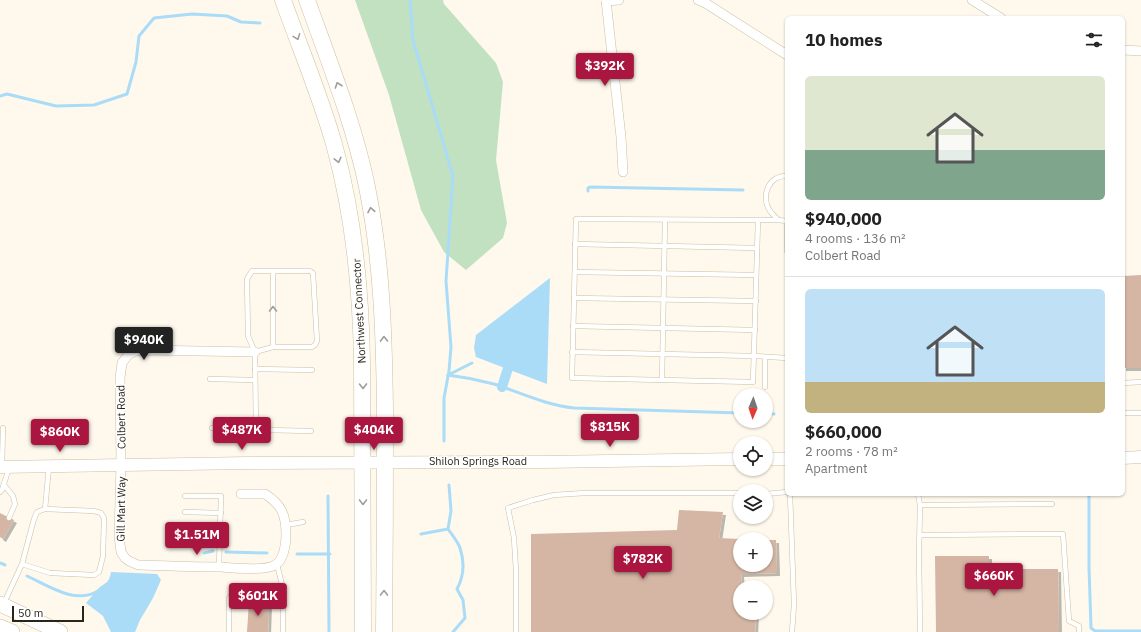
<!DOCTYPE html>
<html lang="en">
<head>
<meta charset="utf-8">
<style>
  :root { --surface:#fff; --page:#f2f2f2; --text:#222; --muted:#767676; --line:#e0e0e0; --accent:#ab1640 }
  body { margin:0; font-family:"IBM Plex Sans",sans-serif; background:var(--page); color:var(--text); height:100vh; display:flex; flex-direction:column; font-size:15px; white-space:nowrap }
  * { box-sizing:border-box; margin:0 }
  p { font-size:13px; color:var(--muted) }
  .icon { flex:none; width:22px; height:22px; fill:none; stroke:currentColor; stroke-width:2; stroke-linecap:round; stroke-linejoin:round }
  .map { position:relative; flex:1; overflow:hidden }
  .drawer { position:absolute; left:785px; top:16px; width:340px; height:480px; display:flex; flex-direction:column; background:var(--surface); border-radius:6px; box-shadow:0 1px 3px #0004 }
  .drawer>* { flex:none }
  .needle { width:26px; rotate:182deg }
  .buttons { position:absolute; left:733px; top:388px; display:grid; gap:8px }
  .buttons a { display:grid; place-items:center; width:40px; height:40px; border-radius:50%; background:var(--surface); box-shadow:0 1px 3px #0004; font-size:20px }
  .scale { position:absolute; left:12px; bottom:10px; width:72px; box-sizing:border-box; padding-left:4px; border:2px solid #2a2519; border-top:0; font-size:11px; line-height:14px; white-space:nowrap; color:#2a2519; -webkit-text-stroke:3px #fff; paint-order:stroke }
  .price { position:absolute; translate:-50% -34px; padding:0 9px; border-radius:4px; background:var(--accent); color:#fff; font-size:13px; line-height:26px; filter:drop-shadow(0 1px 2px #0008) }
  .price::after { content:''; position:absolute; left:50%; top:24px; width:12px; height:9px; margin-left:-6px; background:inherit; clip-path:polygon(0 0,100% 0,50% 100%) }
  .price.selected { background:#222; color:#fff }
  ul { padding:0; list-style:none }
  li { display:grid; align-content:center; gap:8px; height:212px; padding:0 20px }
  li+li { border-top:1px solid var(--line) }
  li span { display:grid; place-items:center; height:124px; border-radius:6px; color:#555 }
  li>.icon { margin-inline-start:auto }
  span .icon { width:72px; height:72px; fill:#fffc; stroke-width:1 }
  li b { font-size:17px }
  h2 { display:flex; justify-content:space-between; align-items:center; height:48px; padding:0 20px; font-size:17px }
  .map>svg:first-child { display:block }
</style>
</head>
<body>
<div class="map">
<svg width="1141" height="632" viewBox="0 0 1141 632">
  <defs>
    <filter id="shadow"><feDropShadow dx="3" dy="3" stdDeviation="0" flood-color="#0004"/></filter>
  </defs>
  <rect width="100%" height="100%" fill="#fef9ec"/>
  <path fill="#c1e1c1" d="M355,0H443L444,4L496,63L503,82L496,160L507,223L503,238L466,270L444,252L421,210L389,95Z"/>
  <g fill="#aadcf8">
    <path d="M550,278L547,384L476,357L474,348L476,335Z"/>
    <path d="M111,572L157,574L161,580L153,598L140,620L135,632H111L103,616L86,603C90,599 93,594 97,590C104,582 109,585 111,572Z"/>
  </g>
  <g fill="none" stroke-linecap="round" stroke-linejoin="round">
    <g stroke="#aadcf8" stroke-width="3">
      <path d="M410,0L413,40L453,176L446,281L451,347L449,371L444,398V441"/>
      <path d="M0,96L7,94L56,106L94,105L127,94L136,62L139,36L154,18L192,14L227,16L241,22L260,23"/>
      <path d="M588,191V188L590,187L743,190"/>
      <path d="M448,375C464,377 479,380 494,384C521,393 546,405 574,408L740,413"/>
      <path d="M448,375L472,363"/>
      <path d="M766,413L774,414"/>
      <path d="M449,485L451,511L448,529C452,535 458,542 460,548C465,563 464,576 457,589L463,600L465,618L453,632"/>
      <path d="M1089,494V567L1091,628L1095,631H1102V632"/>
      <path d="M328,496L329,632"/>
      <path d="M421,534L448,529"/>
      <path d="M226,552L267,553"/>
      <path d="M204,553L213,551"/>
      <path d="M297,554H330"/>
      <path d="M0,563L5,565"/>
      <path d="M27,576C47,585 75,605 98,591"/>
      <path d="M1102,631H1141"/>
    </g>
    <path stroke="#aadcf8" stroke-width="10" d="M502,387L509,365"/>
  </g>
  <g fill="#d5b5a3" filter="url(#shadow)">
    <path d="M1141,275V368H1123V276Z"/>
    <path d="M679,510L723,512L719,538L740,539V565H766V540H776L777,573L741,574L742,587H740V613H756L755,632H531V534L677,530Z"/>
    <path d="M0,513L14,520L3,539L0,537Z"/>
    <path d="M935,556H989V569H1058L1059,632H936Z"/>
    <path d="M249,602L269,603L268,632H247Z"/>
  </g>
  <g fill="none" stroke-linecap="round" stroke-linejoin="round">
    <g stroke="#ccbfa0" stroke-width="5.5">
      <g id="service">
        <path d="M787,176C769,175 760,196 770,211C772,214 776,217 778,220L787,221V251"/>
        <path d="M758,221L753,382L572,378L576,219L778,220"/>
        <path d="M575,244L757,248"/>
        <path d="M575,272L756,275"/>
        <path d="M574,298L756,301"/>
        <path d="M573,326L755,330"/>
        <path d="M273,347V271"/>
        <path d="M255,352L273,347H312L315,345L317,341L313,273L310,271H252L247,279L248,336L255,352L256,432"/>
        <path d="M572,352L754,356L787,358"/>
        <path d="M255,369L312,370"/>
        <path d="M210,379L255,380"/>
        <path d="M662,380L665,220"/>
        <path d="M1123,383L1141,382"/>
        <path d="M765,387V357"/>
        <path d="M1123,413H1141"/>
        <path d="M212,428L255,427L265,430L311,431"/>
        <path d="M2,466L3,428"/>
        <path d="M4,485L13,496L15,504L9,518"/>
        <path d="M0,492L2,490L9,468"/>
        <path d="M766,494L787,492"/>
        <path d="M790,494L794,604L792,632"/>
        <path d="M918,494L920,505L919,553L920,632"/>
        <path d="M185,496H221L219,567"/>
        <path d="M920,505L1052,504"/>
        <path d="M185,512L221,513"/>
        <path d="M286,525L303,522"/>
        <path d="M920,535L1063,534L1069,621L1079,626V632"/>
        <path d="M22,564L50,573L94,575L99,572L103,556L104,518L101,513L94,511L45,509"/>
        <path d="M277,564L283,589V632"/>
        <path d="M4,603L22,564L34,519L37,512L45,509L49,467"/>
        <path d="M229,632V598L233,594L244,592L283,593"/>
        <path d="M516,632V571L514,538L508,508L533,500L554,495L585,493H740"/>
      </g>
    </g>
    <g stroke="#ccbfa0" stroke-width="10">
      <g id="minor">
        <path d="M606,0L621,137L623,172"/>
        <path d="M698,0L707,4L787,55"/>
        <path d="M972,0L1001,18"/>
        <path d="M606,1L619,0"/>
        <path d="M1123,50L1141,51"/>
        <path d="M241,494H265C282,505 286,515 286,535C286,544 284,560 275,565C266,571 232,568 221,567C193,567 166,566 138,565L129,561L125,558L121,552L119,536L121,464L120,378L122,363L125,359L129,354L136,351L145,350L255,352"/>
      </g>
    </g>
    <g stroke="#ccbfa0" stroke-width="13">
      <g id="tertiary">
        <path d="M1123,458L1141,457"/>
        <path d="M766,459H787"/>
        <path d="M0,467L248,463L544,462L740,459"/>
      </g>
    </g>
    <g stroke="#ccbfa0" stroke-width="16">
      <g id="primary">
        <path d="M0,604L60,632"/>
        <path d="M0,627L12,632"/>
      </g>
    </g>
    <g stroke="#ccbfa0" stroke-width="17">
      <g id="trunk">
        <path d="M283,0C300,48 320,95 334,144C354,216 361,289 362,363L363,632"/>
        <path d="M307,0C329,62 354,123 367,187C382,261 384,335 385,409C385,483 385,558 384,632"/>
      </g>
    </g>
    <use href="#service" stroke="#fff" stroke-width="4.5"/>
    <use href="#minor" stroke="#fff" stroke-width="9"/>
    <use href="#tertiary" stroke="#fff" stroke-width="12"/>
    <use href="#primary" stroke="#fff" stroke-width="15"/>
    <use href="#trunk" stroke="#fff" stroke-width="16"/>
  </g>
  <defs><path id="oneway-chevron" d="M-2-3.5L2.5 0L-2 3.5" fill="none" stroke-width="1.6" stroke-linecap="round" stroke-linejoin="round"/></defs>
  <g stroke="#9f9d98">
    <use href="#oneway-chevron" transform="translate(297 37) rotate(69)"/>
    <use href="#oneway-chevron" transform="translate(338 85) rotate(-109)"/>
    <use href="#oneway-chevron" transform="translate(338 160) rotate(76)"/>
    <use href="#oneway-chevron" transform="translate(371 210) rotate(-101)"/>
    <use href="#oneway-chevron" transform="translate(273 309) rotate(-90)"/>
    <use href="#oneway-chevron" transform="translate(384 339) rotate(-91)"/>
    <use href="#oneway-chevron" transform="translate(363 386) rotate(89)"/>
    <use href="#oneway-chevron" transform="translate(363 502) rotate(90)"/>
    <use href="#oneway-chevron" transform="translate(384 593) rotate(-89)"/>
  </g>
  <g text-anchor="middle" stroke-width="3" stroke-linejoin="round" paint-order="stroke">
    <g font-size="11" fill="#2a2519" stroke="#fff">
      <text transform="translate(359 311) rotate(-93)" y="4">Northwest Connector</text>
      <text transform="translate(121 417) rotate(-91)" y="4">Colbert Road</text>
      <text x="478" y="465">Shiloh Springs Road</text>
      <text transform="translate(121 509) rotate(-89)" y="4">Gill Mart Way</text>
    </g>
  </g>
</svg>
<div class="buttons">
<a><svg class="needle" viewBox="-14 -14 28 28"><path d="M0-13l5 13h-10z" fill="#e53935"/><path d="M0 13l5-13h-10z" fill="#767676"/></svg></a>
<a><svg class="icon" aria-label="locate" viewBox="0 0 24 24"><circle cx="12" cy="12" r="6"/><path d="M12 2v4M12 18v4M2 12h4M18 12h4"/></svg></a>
<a><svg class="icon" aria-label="layers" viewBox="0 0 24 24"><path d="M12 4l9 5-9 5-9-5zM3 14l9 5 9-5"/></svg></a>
<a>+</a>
<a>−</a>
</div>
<div class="scale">50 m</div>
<b class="price" style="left:605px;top:87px">$392K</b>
<b class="price selected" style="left:144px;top:361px">$940K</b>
<b class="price" style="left:610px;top:448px">$815K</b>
<b class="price" style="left:242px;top:451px">$487K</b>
<b class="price" style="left:374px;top:451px">$404K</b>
<b class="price" style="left:60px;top:453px">$860K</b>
<b class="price" style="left:197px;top:556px">$1.51M</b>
<b class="price" style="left:643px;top:580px">$782K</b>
<b class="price" style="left:994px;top:597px">$660K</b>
<b class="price" style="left:258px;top:617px">$601K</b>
<section class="drawer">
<h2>10 homes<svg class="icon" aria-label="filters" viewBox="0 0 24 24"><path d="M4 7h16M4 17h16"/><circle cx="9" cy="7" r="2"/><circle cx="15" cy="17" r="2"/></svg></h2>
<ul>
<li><span style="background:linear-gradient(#dfe7d0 60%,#7fa58c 0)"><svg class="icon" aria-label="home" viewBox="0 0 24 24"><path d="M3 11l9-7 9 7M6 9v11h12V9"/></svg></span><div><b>$940,000</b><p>4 rooms · 136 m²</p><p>Colbert Road</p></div></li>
<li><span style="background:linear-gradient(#bfe0f5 75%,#c2b280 0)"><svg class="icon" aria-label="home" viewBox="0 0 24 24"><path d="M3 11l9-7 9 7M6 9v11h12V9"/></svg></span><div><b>$660,000</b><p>2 rooms · 78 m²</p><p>Apartment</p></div></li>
</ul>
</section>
</div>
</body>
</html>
